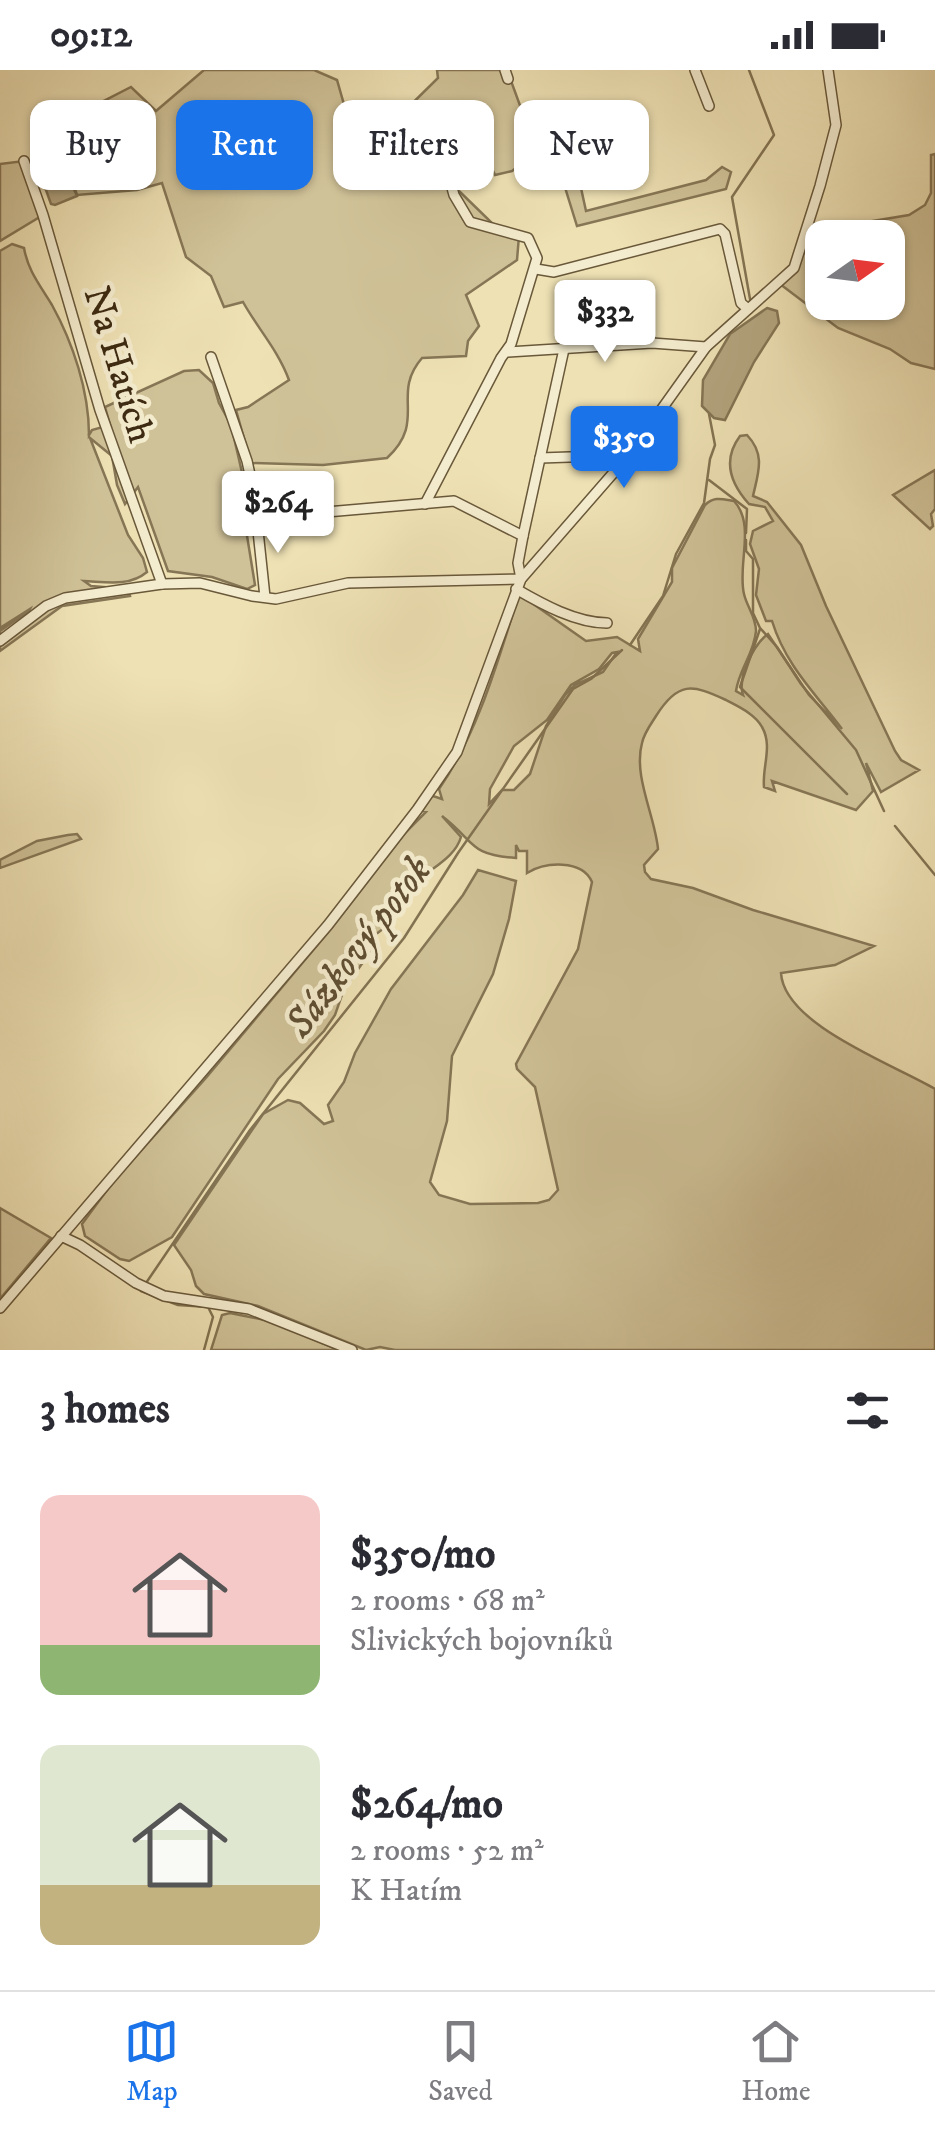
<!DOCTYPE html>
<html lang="en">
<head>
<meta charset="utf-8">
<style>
  :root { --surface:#fff; --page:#f7f7f7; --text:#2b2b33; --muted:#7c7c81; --line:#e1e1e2; --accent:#1a73e8 }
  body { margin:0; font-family:"IM FELL DW Pica",serif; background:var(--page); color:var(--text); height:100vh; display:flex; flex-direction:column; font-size:38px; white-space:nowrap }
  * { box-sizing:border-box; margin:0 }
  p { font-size:32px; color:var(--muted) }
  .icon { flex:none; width:55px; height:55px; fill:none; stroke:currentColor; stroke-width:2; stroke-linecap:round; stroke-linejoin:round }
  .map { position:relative; height:1280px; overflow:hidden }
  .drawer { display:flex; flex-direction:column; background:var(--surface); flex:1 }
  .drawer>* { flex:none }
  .top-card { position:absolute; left:30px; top:30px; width:875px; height:90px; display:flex; gap:20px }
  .needle { width:65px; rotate:76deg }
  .controls { position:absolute; left:805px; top:150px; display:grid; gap:20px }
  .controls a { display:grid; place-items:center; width:100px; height:100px; border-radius:20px; background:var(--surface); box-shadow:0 2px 8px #0004; font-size:50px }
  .price { position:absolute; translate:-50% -85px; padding:0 22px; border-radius:10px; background:#fff; color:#222; font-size:32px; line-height:65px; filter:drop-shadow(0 2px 5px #0008) }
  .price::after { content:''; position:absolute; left:50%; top:60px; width:30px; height:22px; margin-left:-15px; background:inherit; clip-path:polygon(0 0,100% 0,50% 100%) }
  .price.active { background:var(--accent); color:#fff }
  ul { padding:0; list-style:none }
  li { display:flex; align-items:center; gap:30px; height:250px; padding:0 40px }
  li span { display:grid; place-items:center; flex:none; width:280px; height:200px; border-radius:20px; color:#555 }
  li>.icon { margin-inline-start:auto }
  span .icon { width:120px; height:120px; fill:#fffc; stroke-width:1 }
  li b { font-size:42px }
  h2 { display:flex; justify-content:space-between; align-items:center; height:120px; padding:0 40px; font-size:42px }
  .tag { padding:0 35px; border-radius:20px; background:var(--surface); box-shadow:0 2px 8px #0004; font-size:35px; line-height:90px }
  .tag.active { background:var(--accent); color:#fff }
  .status { display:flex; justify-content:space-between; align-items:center; height:70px; padding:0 50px; background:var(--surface); direction:ltr }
  .status svg { height:28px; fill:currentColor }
  .menu { display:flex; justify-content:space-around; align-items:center; height:140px; border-top:2px solid var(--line); background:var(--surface); font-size:28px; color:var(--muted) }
  .menu a { display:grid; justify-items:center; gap:5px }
  .menu .active { color:var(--accent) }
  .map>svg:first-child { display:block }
</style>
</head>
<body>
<div class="status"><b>09:12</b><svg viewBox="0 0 49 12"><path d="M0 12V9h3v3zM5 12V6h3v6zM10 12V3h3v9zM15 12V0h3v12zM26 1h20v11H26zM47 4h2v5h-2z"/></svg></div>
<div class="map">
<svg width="935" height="1280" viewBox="0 0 935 1280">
  <rect width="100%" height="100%" fill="#eee1b4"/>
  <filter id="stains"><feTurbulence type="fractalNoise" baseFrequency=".002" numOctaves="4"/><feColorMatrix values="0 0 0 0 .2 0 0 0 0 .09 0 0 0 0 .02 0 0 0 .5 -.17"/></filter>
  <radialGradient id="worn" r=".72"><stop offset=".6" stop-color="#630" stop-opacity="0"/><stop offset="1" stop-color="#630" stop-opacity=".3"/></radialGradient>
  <g fill="#d0c298" stroke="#867655" stroke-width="2.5" fill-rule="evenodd">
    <path d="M204,0H314L337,10L355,73L361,77L370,75L438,8L437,0H507L533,71L569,63L586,141L706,110L722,97L731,102L726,119L577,156L563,111L539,96L521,94L512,101L495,105L474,61L447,70L459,121L497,158L519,166L517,190L466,225L479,256L468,271L466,286L422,288C390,325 428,350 387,388L323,395L251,393L236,340L248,337L289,310C278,280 258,259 243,232L224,237L211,206L186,187L162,113L137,120L77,125L69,101L81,80L98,34L131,17L156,41ZM205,83L225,108L195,117L180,86Z"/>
    <path d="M935,84V299L911,293L890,279L838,258L780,214L804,183L822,170V232H888V168L826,167L843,156L909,145L925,135L931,123V85Z"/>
    <path d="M24,91L43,145L0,171V94Z"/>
    <path d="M12,174L24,178C28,201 40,215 52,235C73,273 89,321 89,365L92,360L110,355L105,337L184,301L199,300L213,313L219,333L231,355L247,424L248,434L243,441L255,515L247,519L212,507L168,501L138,417L125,434L117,415L112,386L90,368L128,465L143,488L147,502C129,517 106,512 84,511L91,516L128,519L130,526L62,536L0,581V561L29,541L30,539L0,558V181Z"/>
    <path d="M747,365C766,385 758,403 753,426L767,432L801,475L826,536L895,681L901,690L919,700L881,722L866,693L873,721L856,740L772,711L775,721L764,717C762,697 773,676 762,657C755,644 739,637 726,630C692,614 678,611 656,646C651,654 644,663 642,673C633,706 655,746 658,779L644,795L645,802L651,809L693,818L753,840L874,876L835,895L781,903C784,955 895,995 935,1019V1280H395L380,1277L366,1280L258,1236L204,1224L196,1216L191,1200L174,1175L263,1044L288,1030L300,1033L324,1054L333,1051L328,1035L344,1012L355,983L391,919L463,825L478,800L516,811L509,849L493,904L452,986L447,1051L430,1112L439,1125L470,1134L538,1133L549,1130L558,1120L535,1017L517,999L516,994L578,879L592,812C582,789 545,792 527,803V781H519L516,775V788C468,785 476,772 442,746L461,767C454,791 424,800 410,820C399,835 392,856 374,865L371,881L344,919L335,945L324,961L278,1009L172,1167L129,1191L120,1189L85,1166L82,1154L113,1112L205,1009L330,860L405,763L426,742L422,741L430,725L442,729L439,719C479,661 498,590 519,524L586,571L617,567L640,581L638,569L672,512V498L705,435C714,426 722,429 734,431C756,455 737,495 744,524C747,537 756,547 756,561C754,584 739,599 736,621L743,625C737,608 754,574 768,564L809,625L842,659C815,623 786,596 772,551H766L756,525L759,499L750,474L753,461L773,451L765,437L749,434C731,414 722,390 740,366ZM617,582L603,602L575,615L565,625L546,656L530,704L514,720H502L489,734L490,719L514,676L547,650L571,615L599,599L612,583Z"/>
    <path d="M935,400V439L931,444L933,456L930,459L893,425Z"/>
    <path d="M68,765L77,764L81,769L0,798V790L37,771Z"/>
    <path d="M0,1138L51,1168L0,1229Z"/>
    <path d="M230,1243L270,1251L339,1280H211L222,1245Z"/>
  </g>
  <g fill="#b2a37d" stroke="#837352" stroke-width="2.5">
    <path d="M65,99L77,126L55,135L51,134L42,109Z"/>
    <path d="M767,238L777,241L779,253L754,292L725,350L714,348L702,336L703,310L730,264Z"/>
  </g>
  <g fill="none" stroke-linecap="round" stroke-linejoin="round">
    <g stroke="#837352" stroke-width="2.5">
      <path d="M749,0L774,65L732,127L750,229"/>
      <path d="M709,410L747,439L746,463"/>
      <path d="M746,470V481L753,489V543L760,558L777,577L801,614L856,680L884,741"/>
      <path d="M760,559L740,617L847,724"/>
      <path d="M630,575L663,526L676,484L704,433L710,389L715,375L709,344"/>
      <path d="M895,756L935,805"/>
      <path d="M146,1213L250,1060L404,868L458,783L573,619L591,609L622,580"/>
      <path d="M141,1221L178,1235L208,1237L213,1247L204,1280"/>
    </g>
    <g stroke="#69583a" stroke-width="12">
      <g id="minor">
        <path d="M505,0L508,9"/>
        <path d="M695,0L709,36"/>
        <path d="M24,91L43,145L100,340L162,514"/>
        <path d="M536,199L554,202L720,159L725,164L741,233L748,239"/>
        <path d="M508,282L652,273L706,277"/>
        <path d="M211,287L247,391L254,423L265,527"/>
        <path d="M540,388L629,385"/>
        <path d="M425,434L501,288L511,274L537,188L528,168L470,152L454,125L445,93"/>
        <path d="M257,448L454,431L523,466"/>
        <path d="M516,519C542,534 576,553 607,553"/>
        <path d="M0,571L46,536L65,528L162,514L200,513L252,526L276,529L348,513L521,509L518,493L523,466L564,279"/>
        <path d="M61,1166L80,1175L136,1213L164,1226L249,1239L352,1280"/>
        <path d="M0,1238L328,855L417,740L457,682L521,509L629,385L706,277L794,198L820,116L836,55L828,0"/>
      </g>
    </g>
    <use href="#minor" stroke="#f4ecce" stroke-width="9"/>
  </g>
  <g text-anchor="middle" stroke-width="9" stroke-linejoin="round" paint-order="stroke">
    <g font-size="38" fill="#3d2a12" stroke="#f4ecce">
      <text transform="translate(120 294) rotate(73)" y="13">Na Hatích</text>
    </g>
    <g font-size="40" font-style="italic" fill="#604e32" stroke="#f4ecce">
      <text transform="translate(357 876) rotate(-53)" y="14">Sázkový potok</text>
    </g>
  </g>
  <rect width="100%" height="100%" filter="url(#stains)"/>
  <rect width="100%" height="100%" fill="url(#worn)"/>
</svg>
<div class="controls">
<a><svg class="needle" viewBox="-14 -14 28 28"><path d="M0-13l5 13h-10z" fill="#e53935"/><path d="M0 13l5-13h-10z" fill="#7c7c81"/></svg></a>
</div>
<b class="price" style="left:605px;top:295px">$332</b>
<b class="price active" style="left:624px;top:421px">$350</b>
<b class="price" style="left:278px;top:486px">$264</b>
<div class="top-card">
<a class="tag">Buy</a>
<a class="tag active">Rent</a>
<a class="tag">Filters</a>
<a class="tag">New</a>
</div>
</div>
<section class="drawer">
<h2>3 homes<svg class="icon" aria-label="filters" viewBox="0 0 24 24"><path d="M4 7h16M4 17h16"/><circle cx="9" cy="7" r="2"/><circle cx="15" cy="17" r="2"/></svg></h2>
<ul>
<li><span style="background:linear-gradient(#f6c9c9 75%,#8fb573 0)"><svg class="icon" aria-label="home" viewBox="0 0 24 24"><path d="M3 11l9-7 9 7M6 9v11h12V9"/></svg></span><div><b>$350/mo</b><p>2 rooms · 68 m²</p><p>Slivických bojovníků</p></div></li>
<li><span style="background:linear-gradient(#dfe7d0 70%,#c2b280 0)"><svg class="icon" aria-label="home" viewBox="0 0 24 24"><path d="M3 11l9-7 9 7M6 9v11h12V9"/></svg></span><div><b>$264/mo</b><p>2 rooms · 52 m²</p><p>K Hatím</p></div></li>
</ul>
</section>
<nav class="menu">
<a class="active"><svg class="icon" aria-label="map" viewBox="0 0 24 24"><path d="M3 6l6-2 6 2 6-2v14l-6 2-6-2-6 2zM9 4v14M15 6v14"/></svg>Map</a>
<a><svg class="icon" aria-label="saved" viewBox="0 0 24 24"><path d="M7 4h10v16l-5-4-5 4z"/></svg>Saved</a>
<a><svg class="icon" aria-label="home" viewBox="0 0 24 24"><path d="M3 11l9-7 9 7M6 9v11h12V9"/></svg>Home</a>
</nav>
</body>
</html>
